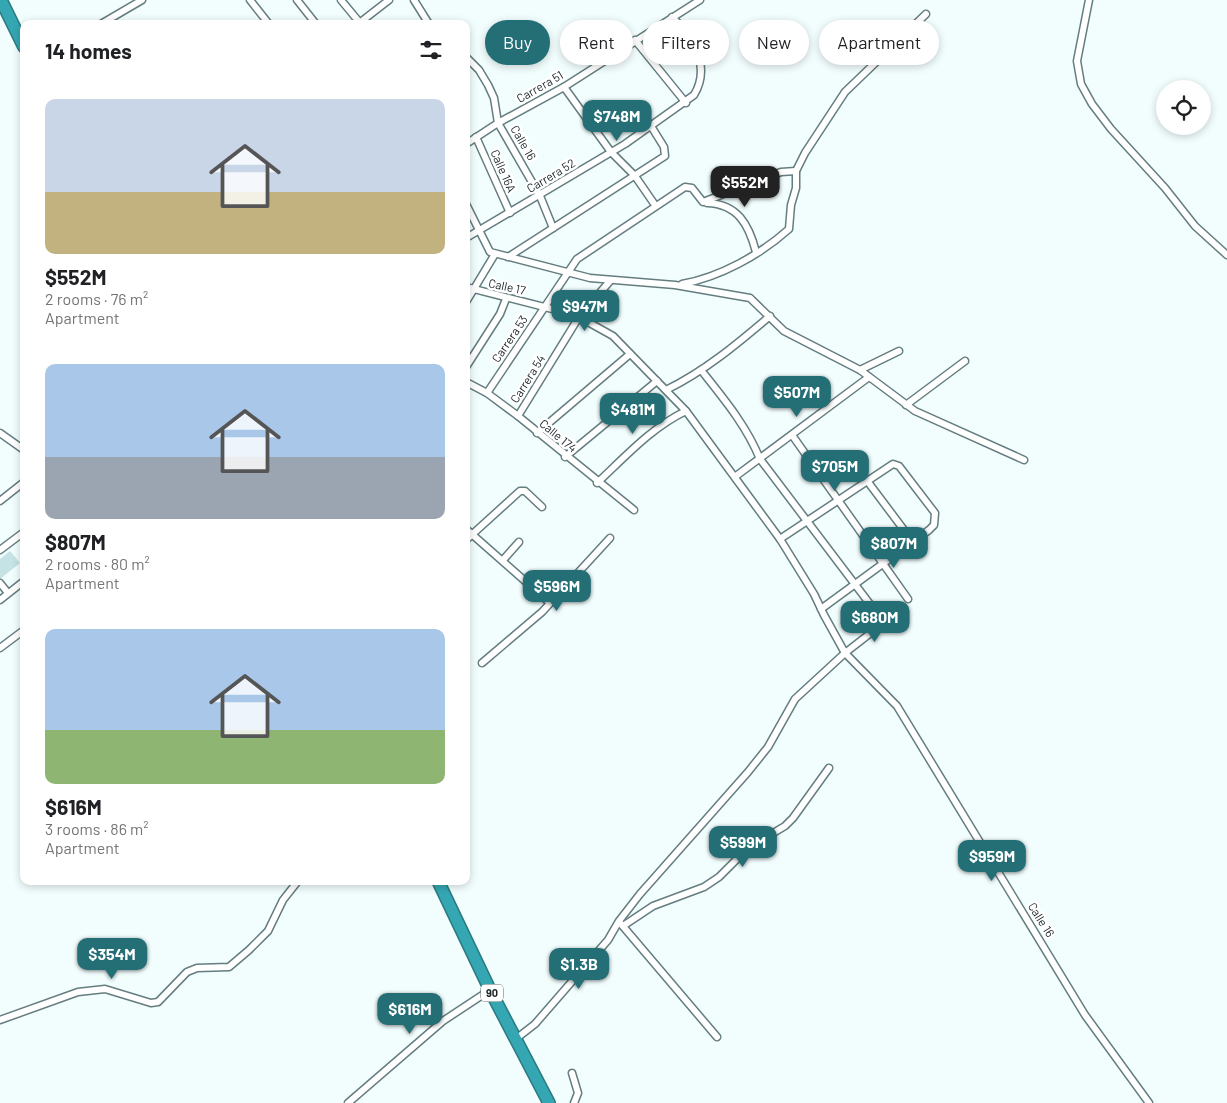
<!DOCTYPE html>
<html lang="en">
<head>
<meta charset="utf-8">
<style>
  :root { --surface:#fff; --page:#f6f6f6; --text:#202124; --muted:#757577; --accent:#246e76 }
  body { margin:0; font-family:Barlow,sans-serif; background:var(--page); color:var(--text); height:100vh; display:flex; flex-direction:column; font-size:19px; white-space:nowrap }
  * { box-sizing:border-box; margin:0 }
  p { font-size:16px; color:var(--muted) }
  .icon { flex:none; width:28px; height:28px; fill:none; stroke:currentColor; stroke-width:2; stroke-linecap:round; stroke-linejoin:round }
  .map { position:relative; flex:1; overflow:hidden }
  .panel { position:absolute; left:20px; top:20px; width:450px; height:865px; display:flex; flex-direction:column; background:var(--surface); border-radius:10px; box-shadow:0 2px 8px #0003 }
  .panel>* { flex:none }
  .banner { position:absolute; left:485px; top:20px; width:475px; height:45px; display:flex; gap:10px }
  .buttons { position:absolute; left:1156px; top:80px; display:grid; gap:10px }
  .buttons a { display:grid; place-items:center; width:55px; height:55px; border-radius:50%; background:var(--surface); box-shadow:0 2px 8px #0003; font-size:25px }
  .price { position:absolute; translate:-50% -42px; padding:0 11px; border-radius:10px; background:var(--accent); color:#fff; font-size:16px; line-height:32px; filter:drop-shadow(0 1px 2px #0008) }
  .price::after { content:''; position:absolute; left:50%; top:30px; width:15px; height:11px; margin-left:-8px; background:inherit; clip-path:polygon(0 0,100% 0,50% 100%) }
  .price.active { background:#222; color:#fff }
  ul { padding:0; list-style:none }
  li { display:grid; align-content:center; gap:10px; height:265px; padding:0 25px }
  li span { display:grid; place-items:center; height:155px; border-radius:10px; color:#555 }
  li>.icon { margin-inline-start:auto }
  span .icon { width:90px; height:90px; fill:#fffc; stroke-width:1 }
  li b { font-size:21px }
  h2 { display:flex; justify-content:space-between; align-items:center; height:60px; padding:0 25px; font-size:21px }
  .tag { padding:0 18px; border-radius:22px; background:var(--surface); box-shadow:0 2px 8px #0003; font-size:18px; line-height:45px }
  .tag.active { background:var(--accent); color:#fff }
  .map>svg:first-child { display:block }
</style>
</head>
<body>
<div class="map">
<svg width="1227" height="1103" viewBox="0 0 1227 1103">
  <rect width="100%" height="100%" fill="#f2fdfe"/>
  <path fill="#c5e2e5" d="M10,551L20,563L0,579V559Z"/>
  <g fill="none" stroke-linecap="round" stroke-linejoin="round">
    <g stroke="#647d7f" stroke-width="9">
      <g id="street">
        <path d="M250,0L269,24"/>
        <path d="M297,0L316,24"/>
        <path d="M341,0L360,23"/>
        <path d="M414,0L429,24"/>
        <path d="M1089,0L1077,61L1081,84L1092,104L1111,129L1165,188L1195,226L1227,255"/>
        <path d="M101,24L142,0"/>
        <path d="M358,24L389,0"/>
        <path d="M635,40L686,103"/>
        <path d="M466,57L479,70L488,85L494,98L498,123L540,196L553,228"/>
        <path d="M564,87L611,152L635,176L655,205"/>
        <path d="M476,137L510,213"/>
        <path d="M466,144L498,123L564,87L700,0"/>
        <path d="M707,203C738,204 749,225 756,252"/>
        <path d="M466,204L490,252L590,278L675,285L750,298L784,331L860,370L915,411L1024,460"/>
        <path d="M466,238L625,144L694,95C711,67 694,37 672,17"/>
        <path d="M508,257L665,156L664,147L651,126"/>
        <path d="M682,284C720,277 760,255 789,229L791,205L796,188V171L805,153L845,92L926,14"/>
        <path d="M466,287L560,311L579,317L613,336L686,411L780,539L814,594L824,615L845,653L897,706L1085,1015L1149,1103"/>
        <path d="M466,302L495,254"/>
        <path d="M466,367L500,314L506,299"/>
        <path d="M860,370L899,351"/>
        <path d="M466,382L487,393L518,416L634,510"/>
        <path d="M666,390C705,371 737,344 770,316"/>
        <path d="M487,393L577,259L685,187L692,188L703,202L781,172L796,171"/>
        <path d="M906,405L965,361"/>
        <path d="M518,416L579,317L610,281"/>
        <path d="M0,433L24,450"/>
        <path d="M537,433L630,354"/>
        <path d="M792,435L908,599"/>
        <path d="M565,457L657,381"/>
        <path d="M736,476L869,377"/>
        <path d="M868,482L913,542"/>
        <path d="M597,483C625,457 652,427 686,411"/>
        <path d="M0,501L24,482"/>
        <path d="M466,529L550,603"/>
        <path d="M780,539L893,464L899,466L935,513L934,525L929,530L821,609"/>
        <path d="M466,540L520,491H525L542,507"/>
        <path d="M0,550L24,532"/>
        <path d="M503,560L519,542"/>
        <path d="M0,583L8,593"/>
        <path d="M0,600L24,581"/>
        <path d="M0,648L24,630"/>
        <path d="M482,663L542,612L610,538"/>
        <path d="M621,924L717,1037"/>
        <path d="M623,926L653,906L704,887L719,877L748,848L785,826L793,818L829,768"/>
        <path d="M0,1020L78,992L105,989L151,1003L158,1002L187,972L197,968L229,967L249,950L268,931L283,900L298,881"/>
        <path d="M517,1038L535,1024L608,940L619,921L640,894L748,772L768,747L795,699L845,653L881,625L882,620L760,459C746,425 724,399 701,370"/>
        <path d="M572,1073L578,1093L574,1103"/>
        <path d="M348,1103L443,1021L490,990"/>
      </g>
    </g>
    <g stroke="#2b7a81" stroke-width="14">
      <g id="highway">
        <path d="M1,0L24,47"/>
        <path d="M438,881L490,990L549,1103"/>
      </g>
    </g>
    <use href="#street" stroke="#fff" stroke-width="6"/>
    <use href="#highway" stroke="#34a7b2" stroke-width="11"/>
  </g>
  <g text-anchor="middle" stroke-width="5" stroke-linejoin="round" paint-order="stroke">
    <rect fill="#fff" stroke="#5f6667" stroke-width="1" x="481" y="984.5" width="22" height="17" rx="4"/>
    <g font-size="11" font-weight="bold" fill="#1b2526">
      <text x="492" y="997">90</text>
    </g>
    <g font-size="12" fill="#1b2526" stroke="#fff">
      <text transform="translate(540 87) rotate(-30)" y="4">Carrera 51</text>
      <text transform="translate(523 143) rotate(60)" y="4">Calle 16</text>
      <text transform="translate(503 171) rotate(66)" y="4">Calle 16A</text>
      <text transform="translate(551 176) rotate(-31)" y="4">Carrera 52</text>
      <text transform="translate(507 287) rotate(12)" y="4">Calle 17</text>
      <text transform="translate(510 339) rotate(-56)" y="4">Carrera 53</text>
      <text transform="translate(528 379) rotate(-58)" y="4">Carrera 54</text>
      <text transform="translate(558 436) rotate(40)" y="4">Calle 174</text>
      <text transform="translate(1041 920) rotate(58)" y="4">Calle 16</text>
    </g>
  </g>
</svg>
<div class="buttons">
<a><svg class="icon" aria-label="locate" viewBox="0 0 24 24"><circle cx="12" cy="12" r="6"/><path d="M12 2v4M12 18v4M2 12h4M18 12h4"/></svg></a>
</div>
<b class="price" style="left:617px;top:142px">$748M</b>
<b class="price active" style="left:745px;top:208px">$552M</b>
<b class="price" style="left:585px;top:332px">$947M</b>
<b class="price" style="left:797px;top:418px">$507M</b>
<b class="price" style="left:633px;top:435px">$481M</b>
<b class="price" style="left:835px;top:492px">$705M</b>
<b class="price" style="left:894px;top:569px">$807M</b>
<b class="price" style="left:557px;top:612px">$596M</b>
<b class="price" style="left:875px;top:643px">$680M</b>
<b class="price" style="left:743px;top:868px">$599M</b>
<b class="price" style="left:992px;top:882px">$959M</b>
<b class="price" style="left:112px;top:980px">$354M</b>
<b class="price" style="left:579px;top:990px">$1.3B</b>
<b class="price" style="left:410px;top:1035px">$616M</b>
<div class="banner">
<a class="tag active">Buy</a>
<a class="tag">Rent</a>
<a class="tag">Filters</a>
<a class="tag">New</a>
<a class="tag">Apartment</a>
</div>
<section class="panel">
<h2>14 homes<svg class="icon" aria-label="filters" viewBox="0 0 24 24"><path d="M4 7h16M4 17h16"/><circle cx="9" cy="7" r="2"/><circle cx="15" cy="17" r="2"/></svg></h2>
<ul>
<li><span style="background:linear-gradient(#c9d6e8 60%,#c2b280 0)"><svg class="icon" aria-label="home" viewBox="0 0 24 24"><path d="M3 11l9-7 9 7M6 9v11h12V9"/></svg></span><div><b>$552M</b><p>2 rooms · 76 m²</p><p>Apartment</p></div></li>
<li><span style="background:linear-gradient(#a9c7e8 60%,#9aa5b1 0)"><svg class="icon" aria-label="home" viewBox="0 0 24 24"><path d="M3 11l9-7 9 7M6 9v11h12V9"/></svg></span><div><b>$807M</b><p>2 rooms · 80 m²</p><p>Apartment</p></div></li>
<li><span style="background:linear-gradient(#a9c7e8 65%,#8fb573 0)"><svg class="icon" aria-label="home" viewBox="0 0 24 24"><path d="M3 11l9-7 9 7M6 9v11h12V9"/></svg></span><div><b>$616M</b><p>3 rooms · 86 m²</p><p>Apartment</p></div></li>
</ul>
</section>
</div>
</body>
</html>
